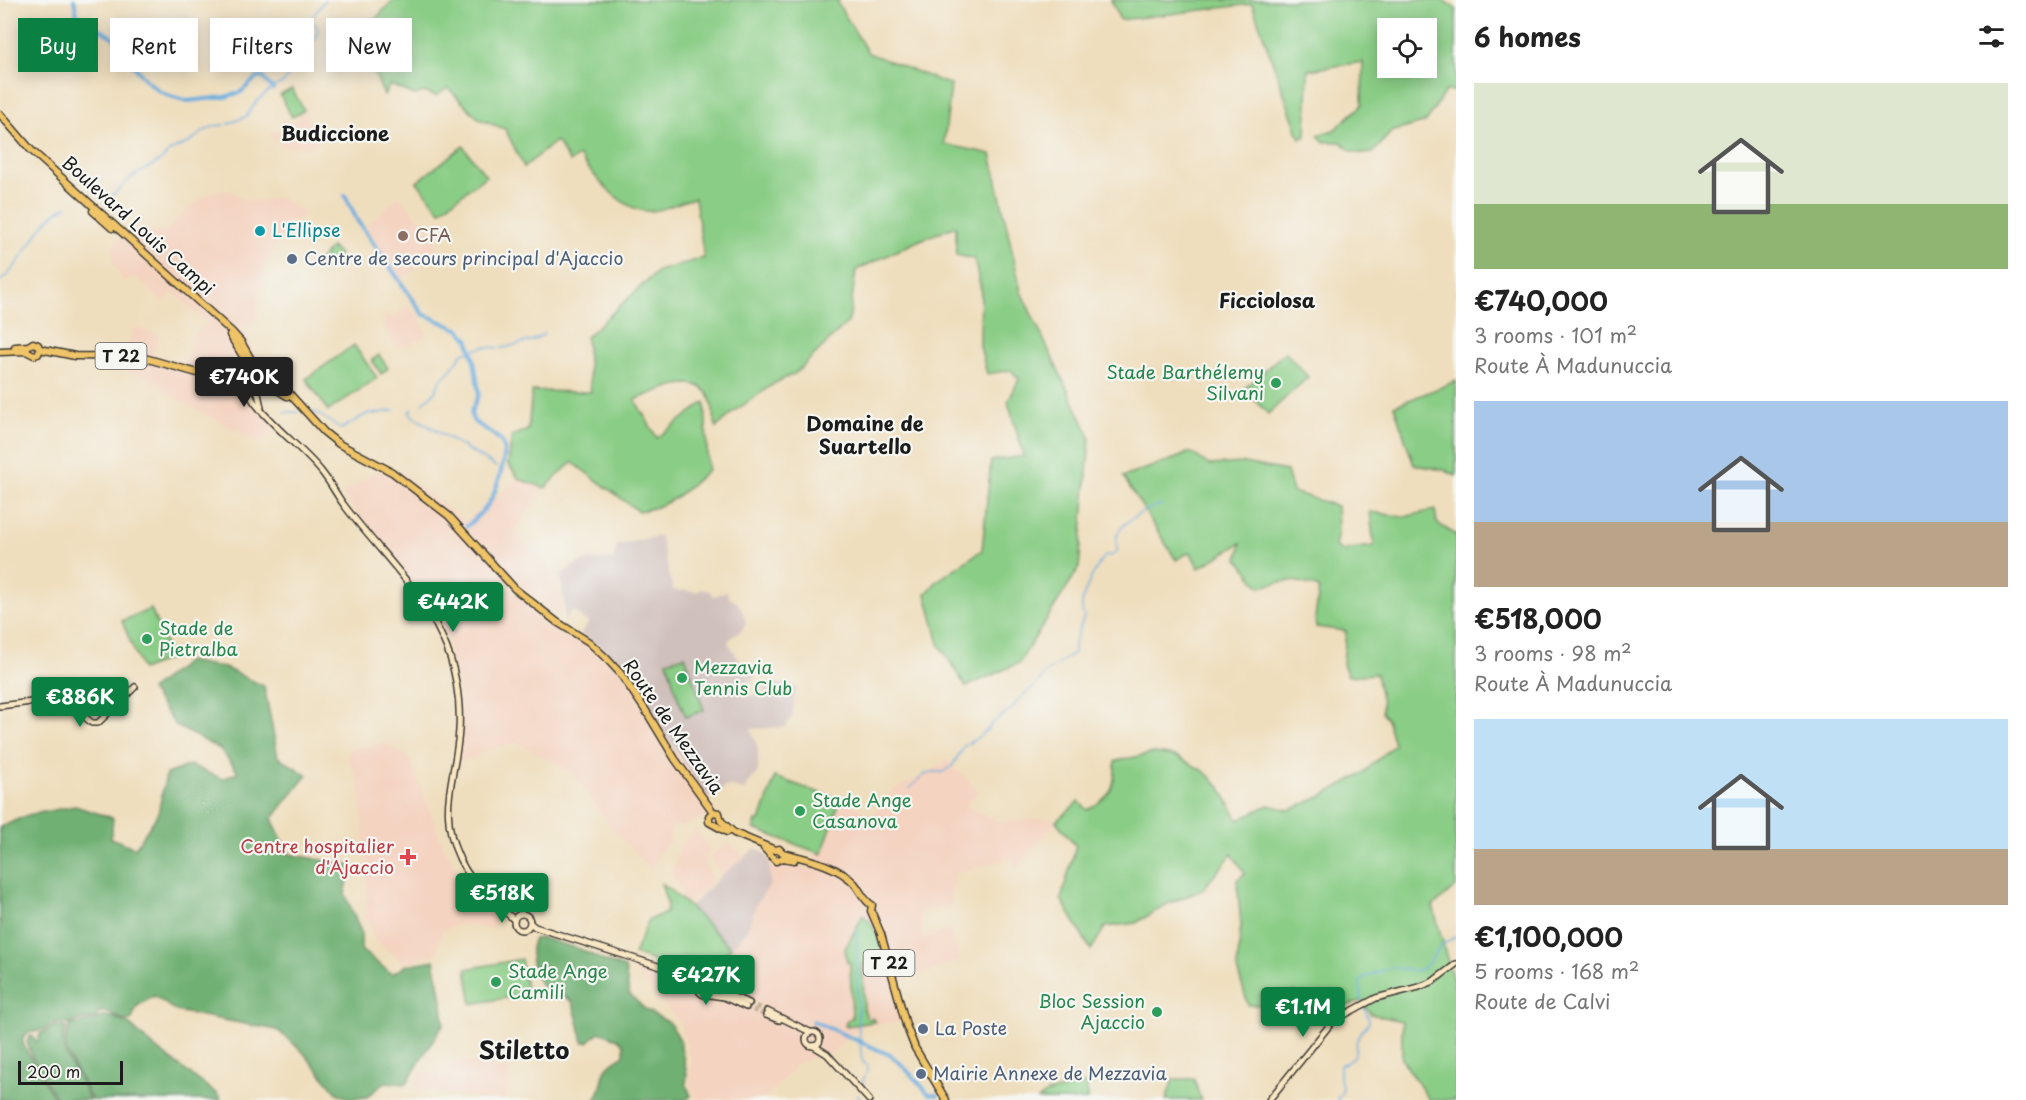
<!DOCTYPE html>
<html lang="en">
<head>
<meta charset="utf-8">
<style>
  :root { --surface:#fff; --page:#f6f6f6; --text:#222; --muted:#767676; --accent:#0b8043 }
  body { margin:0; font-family:"Playpen Sans",sans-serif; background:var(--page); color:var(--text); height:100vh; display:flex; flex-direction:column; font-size:22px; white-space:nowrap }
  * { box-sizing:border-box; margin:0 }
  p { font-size:20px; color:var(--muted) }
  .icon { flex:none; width:33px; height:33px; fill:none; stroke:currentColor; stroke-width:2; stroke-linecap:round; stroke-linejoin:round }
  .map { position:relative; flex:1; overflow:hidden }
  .side { display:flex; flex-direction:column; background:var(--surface); width:570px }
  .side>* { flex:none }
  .banner { position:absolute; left:18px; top:18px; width:570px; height:54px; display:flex; gap:12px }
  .tools { position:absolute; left:1377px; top:18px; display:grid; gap:12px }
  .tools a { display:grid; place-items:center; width:60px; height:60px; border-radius:0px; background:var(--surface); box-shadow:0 3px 15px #0003; font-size:30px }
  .scale { position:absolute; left:18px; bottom:15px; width:105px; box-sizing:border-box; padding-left:6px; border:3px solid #1c1c1c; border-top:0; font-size:16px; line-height:21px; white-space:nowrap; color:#1c1c1c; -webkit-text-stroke:4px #f6f6f2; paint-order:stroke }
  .price { position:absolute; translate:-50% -51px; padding:0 14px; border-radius:6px; background:var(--accent); color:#fff; font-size:20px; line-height:39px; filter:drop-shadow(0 2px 3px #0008) }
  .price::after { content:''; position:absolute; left:50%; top:36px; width:18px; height:14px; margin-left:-9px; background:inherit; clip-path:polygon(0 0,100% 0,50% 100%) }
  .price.on { background:#222; color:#fff }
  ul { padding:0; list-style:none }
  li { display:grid; align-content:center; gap:12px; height:318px; padding:0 18px }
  li span { display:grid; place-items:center; height:186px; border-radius:0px; color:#555 }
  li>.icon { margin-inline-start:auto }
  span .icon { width:108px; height:108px; fill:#fffc; stroke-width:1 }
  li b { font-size:26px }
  h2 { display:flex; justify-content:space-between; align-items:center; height:72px; padding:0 18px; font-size:26px }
  .pill { padding:0 21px; border-radius:0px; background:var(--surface); box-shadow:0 3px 15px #0003; font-size:21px; line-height:54px }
  .pill.on { background:var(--accent); color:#fff }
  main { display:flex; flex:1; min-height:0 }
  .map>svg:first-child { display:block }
</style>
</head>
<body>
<main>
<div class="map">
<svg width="1456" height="1100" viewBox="0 0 1456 1100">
  <rect width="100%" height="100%" fill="#f6f6f2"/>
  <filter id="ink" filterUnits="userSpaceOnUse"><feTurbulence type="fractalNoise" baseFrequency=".0167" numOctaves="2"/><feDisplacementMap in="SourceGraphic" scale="12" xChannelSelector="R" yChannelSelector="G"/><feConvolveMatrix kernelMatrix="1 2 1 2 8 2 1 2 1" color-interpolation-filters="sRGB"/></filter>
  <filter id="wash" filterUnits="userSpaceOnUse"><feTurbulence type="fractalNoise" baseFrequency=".008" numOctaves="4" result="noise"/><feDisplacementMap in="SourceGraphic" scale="24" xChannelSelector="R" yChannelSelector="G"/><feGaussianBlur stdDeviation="1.35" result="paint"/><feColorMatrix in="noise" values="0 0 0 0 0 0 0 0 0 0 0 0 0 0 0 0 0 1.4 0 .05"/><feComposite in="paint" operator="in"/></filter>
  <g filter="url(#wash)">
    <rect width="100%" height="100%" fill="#efdebd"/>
    <g fill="#f4d3c0">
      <path d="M305,111L310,127L323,130L324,132L322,134L324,137L314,145L305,148L282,145L278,139L274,140L271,137L270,134L283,127L285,129Z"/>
      <path d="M220,190L230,191L242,199L255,201L279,197L305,212L299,220L287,222L286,232L271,251L257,298V311L260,315L246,328L251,348L273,375L266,390L261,395V399L267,410L278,422L260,444L172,396L147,377L119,368L134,327L159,335L153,354L184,364L195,334L207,323L173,292L163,303L136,277L123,281L113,262L112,247L131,228L147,234L166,231L186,210L208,194Z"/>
      <path d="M399,196L431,233L436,239L438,257L422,260L412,272L399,279L366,226Z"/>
      <path d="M409,305L419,317L427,334L409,345L397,347L384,327L385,317H395L400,310Z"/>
      <path d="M385,465L401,473L464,521L519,479L545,488L513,531L534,551L546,553L530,567L543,558L553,574L561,599L562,606L560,613L557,615L551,613L515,582L530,568L508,586L526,604L576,639L581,633L623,671L707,797L701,800L707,813L705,817L683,826H674L669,831L671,836L670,840L658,855L651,870L608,824L573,773L516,742L489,750L456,765L462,729L461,700L448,640L438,620L342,494Z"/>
      <path d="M385,743L409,758L444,848L463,880L498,917L491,929L461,924L442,930L436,954L404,963L374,939L366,916L367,865L358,780L347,758L351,749Z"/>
      <path d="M946,760L979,791L966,805L999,822L1050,818L1056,821L1016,869L1012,858L954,874L951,906L918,912L923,939L950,930L961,961L892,984L901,1022L860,1026L829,1055L802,1061L795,1065L791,1072L762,1100H701L694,1096L690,1085L691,1059L680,1023L634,971L629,961L642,963L693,984L746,932L756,904L770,885L769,860L811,869L816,852L822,854L840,800L873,815L891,791L930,772Z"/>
      <path d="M696,829L710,851L707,855L706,866L713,883L687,904L684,902L672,871L680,848Z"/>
      <path d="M729,843L744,857L722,875L710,858L715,855L714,853Z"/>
      <path d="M452,1060L510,1069L505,1100H485L418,1089L415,1084L421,1071L449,1076Z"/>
    </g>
    <g fill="#d0c0bc">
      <path d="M660,536L673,590L697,592L701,589L710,591L714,596L727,591L729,598L737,602L742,610L746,623L741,631L734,635L728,642L745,670L754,666L756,677L739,687L743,696L765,695L764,683L788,684L797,688L794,697L792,717L785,727L751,729L758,749V771L744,790L728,786L707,797L623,671L581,633L589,623L572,610L564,622L565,609L560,574L582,561L613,559L617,545Z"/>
      <path d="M756,848L764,853L769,860L770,885L756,904L746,932L731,948L690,907L722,875Z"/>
    </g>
    <g fill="#8acd86" stroke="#537451" stroke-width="1.5" fill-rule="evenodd">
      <path d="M393,0H839L838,4L868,53L951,85L944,144L991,154L1021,292L1090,437L1079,568L1019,663L966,687L939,644L926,594L937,581L982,550L991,461L1024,456L1008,402L1019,379L1011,370L987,374L980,346L981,289L974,259L956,255V226L920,240L856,270L849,321L796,373L775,383L732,413L716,428C714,418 713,404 709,396C696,370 654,393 635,400L657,438L705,402L708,470C684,491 671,507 638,511L572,462L545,488L519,479L508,464L512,436L528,430L532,391L591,392L586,337L658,271L704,258L695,198C682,200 664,211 651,211C623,213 594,176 579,156L570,162L556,141L524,167L505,129L479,119L448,88L436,96L424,92L415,95L390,85L384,95L359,37Z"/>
      <path d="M1111,0H1443L1456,9V91H1445L1426,122L1391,132L1373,153C1358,155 1351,153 1341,142H1324L1318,135L1334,130L1362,105L1363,62L1308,70L1306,136L1300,139L1252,4L1120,20ZM1388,28H1426V68H1388Z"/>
      <path d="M292,89L304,110L292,117L280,95Z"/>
      <path d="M463,146L486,176L440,211L417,182Z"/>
      <path d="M331,247L339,254L325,270L317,263Z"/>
      <path d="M354,345L377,378L328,411L306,379Z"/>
      <path d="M1285,352L1308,377L1268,414L1244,389Z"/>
      <path d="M379,355L388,368L381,374L372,360Z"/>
      <path d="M1456,381V476L1444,470L1414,465L1394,406Z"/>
      <path d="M1187,453H1192L1209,465L1244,463L1287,471L1293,492L1337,506L1338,533L1335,546L1345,552L1348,549L1374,546L1370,512L1404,517L1435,510L1437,523L1456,535V887L1433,906L1456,992V1100H1429L1402,1059V1021L1371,1014L1361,1001L1316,1017L1294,992L1280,995L1275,1005H1248L1237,969L1241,925L1237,880L1245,873L1232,854L1202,890L1167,904L1136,923L1105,927L1091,950L1061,899L1076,846L1056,821L1079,801L1087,810C1111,797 1116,788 1115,761L1154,753L1176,756L1204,771L1221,788L1238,820L1268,805L1290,810L1320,797L1363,773L1394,745L1388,722L1382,712V703L1376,674L1348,676L1343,664L1346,631L1316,627L1315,619L1319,588C1292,578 1287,580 1260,587L1238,559L1241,543L1199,568L1190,552L1176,560L1123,477L1182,456Z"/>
      <path d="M151,609L171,658L142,670L122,621Z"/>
      <path d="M685,656L704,710L686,717L677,696L667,661Z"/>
      <path d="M775,777L840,800L822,854L754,829L756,821H760Z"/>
      <path d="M661,883L690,907L731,948L699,978L634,954L649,919L666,913L667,903Z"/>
      <path d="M863,915C877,925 880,946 885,962L863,964L864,1009L868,1020L872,1018L875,1022L845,1026L847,1020L852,1018L850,963L847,962L845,949Z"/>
      <path d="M521,959L527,994L472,1004L466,969Z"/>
      <path d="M1173,1079H1194L1201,1100H1166Z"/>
      <path d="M1087,1083V1100H1038L1047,1093Z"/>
    </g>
    <g fill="#6fb073" stroke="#466648" stroke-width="1.5">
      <path d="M188,661L225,668L264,686L278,757L307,775L272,819L289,854L351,865L345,894L361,932V950L392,974L407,965L434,960L441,994L444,1023L406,1084L385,1082L367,1097L350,1099L337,1093L302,1051L277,1030L176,1011L154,996L137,1006L132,1019L126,1021L106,1012H99L96,1018L76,1021L67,1025L56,1022C49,1027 38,1034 29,1032L23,1037V1044L55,1100H0V827L28,815L75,806L113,818L111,838L135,848L158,814L166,774L190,765L223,779L238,772L220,749L176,726L150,690Z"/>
      <path d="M541,938L580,949L604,961L625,968L629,994L646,1010L670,1023L679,1038L687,1074L686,1084L691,1096L686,1100H595C603,1087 601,1083 605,1071C608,1064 617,1059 624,1055V1045L618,1039L599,1032L588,1042H583C582,1037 574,1005 572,1002C564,994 551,994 543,987C533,977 527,950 534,939Z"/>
      <path d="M102,1016L113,1017L130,1025L154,1047L217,1094L221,1100H91C85,1077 52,1050 71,1025L96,1020Z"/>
      <path d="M56,1025L66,1028C53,1052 84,1078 89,1100H57L33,1058L27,1042L29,1037L32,1036L36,1041H38L40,1034Z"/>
    </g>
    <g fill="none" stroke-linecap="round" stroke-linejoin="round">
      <g stroke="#6aaddf" stroke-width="1.5">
        <path d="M228,124L247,116L256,102L275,86L283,83L317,36L318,28L311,19L325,0"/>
        <path d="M101,198L113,195L132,177L160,161L170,151L190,142L201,133L214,126L224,125"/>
        <path d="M0,281C24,265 39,216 68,206"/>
        <path d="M423,403L435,392L440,381L453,367L463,353L484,347L503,348L534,340L544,334"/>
        <path d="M413,409L409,412L414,417L496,467"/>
        <path d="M308,410L317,413L341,429L369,413L375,414L394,410"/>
        <path d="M285,412H298"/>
        <path d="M910,788L924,775L932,772H943L952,766L965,745L974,740L988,729L993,722L1013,708L1018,700L1037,684L1046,672L1074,653V643L1084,617C1083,612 1081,609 1082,603C1084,591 1097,562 1107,555L1111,556L1117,552C1117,546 1115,538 1118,533C1124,521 1149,506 1162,505"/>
        <path d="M857,929L858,1022L862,1060L868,1068L861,1086"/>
        <path d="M1361,1001L1360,982L1363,978L1391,967L1413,971L1424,968L1442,945L1456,936"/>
        <path d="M858,1095L860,1100"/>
        <path d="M1337,1100L1343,1090L1340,1079V1065C1363,1057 1351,1052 1359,1035C1361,1030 1365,1027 1369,1023V1019L1364,1008"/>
      </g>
      <g stroke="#6aaddf" stroke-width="4">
        <path d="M74,0L77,15L117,40L125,56L146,80L159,91L170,96L188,101L225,97L241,92L255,79L260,77L263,78L273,89"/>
        <path d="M345,195L357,220L423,314L460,330L468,339L474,360L479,394L471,412L473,421C481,427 498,435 503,444C508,455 496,493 489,503C483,512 474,520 466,527"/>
        <path d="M813,1021L890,1055L900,1063L929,1094L938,1095"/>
      </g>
    </g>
  </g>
  <g filter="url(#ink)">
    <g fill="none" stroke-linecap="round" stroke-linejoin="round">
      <g stroke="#c5b79d" stroke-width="5" stroke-dasharray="5 2.5" stroke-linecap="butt">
        <path d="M749,1003L767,1011"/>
        <path d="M746,1007L766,1015"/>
      </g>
      <g stroke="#3c3934" stroke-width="8">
        <g id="secondary">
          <path d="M246,387C249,392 251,398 255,403C274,428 301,447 321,471C330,482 336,494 344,505C376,548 420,588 442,637C455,664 461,700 459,730C456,779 436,809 460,860C467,874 478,888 490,900C498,907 507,912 514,920"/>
          <path d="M257,389L261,407"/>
          <path d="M0,706L47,700L80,713L92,723H98L135,687"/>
          <circle cx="522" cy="922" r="8"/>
          <path d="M530,923L535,927L661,967L699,982"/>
          <circle cx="706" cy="987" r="8"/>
          <path d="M714,989L749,1003"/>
          <path d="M710,995L724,997L746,1007"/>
          <path d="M767,1011L810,1032"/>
          <path d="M766,1015L779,1020"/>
          <circle cx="813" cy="1039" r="7"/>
          <path d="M814,1046L827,1054L869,1100"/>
          <path d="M1269,1100L1333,1021L1376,998L1419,987L1432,982L1456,964"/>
        </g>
      </g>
      <g stroke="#3c3934" stroke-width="9">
        <g id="primary">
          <path d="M0,114L31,150L232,332L241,342L253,363"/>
          <path d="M93,211L112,228"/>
          <path d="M230,335L244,358L245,366"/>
          <path d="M15,347L28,346L33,343L38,345L40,349"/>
          <path d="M40,349L75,356L141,357L201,374L241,382"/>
          <path d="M0,352L26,351L34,355L38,354L40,349"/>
          <circle cx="253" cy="376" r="13"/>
          <path d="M210,373L242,369"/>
          <path d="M266,375L288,392L324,432L339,444L392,472L449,516L515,589L557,622L589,642L607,659L620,673L646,711L675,759L713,812"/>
          <path d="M262,386L274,388L287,396"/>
          <path d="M713,812L719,813L721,821L734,833L775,850L779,849L783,853C807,859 837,865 854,883C860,890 864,901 872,905L871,911L881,934L906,1025L915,1048L946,1100"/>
          <path d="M713,812L709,816V822L727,832"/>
          <path d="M764,848L776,861L783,858L794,860"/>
        </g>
      </g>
      <use href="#secondary" stroke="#f9e7c3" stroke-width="5"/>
      <use href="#primary" stroke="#efc469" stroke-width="6"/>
    </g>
  </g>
  <circle fill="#0f9aa8" stroke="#f6f6f2" stroke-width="2" cx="260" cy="231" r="6"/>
  <circle fill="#8d6e63" stroke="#f6f6f2" stroke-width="2" cx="403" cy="236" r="6"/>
  <g fill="#5c6f8a" stroke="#f6f6f2" stroke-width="2">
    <circle cx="292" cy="259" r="6"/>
    <circle cx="923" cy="1029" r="6"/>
    <circle cx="921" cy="1074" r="6"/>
  </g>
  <g fill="#2e9e5b" stroke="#f6f6f2" stroke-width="2">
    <circle cx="1276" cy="383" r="6"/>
    <circle cx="147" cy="639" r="6"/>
    <circle cx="682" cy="678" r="6"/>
    <circle cx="800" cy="811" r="6"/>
    <circle cx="496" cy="982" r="6"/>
    <circle cx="1157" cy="1012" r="6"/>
  </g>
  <path fill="#e0444e" stroke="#f6f6f2" stroke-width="2" d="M405 848h6v6h6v6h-6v6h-6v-6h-6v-6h6z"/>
  <g text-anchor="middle" stroke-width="4.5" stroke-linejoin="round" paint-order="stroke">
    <g fill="#f6f6f2" stroke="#5d5d5c" stroke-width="1.5">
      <rect x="95.5" y="343" width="51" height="26" rx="4.5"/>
      <rect x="863.5" y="950" width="51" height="26" rx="4.5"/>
    </g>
    <g font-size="16" font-weight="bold" fill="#1c1c1c">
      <text x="121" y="362">T 22</text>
      <text x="889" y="969">T 22</text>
    </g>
    <g font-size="18" fill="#1c1c1c" stroke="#f6f6f2">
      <text transform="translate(138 226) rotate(42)" y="6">Boulevard Louis Campi</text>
      <text transform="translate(673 727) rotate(55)" y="6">Route de Mezzavia</text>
    </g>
    <g font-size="18" fill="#0d838f" stroke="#f6f6f2" text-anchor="start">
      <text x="272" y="237">L'Ellipse</text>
    </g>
    <g font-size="18" fill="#785e54" stroke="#f6f6f2" text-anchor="start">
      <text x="415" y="242">CFA</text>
    </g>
    <g font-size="18" fill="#4e5e75" stroke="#f6f6f2" text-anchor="start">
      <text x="304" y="265">Centre de secours principal d'Ajaccio</text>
      <text x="935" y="1035">La Poste</text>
      <text x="933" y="1080">Mairie Annexe de Mezzavia</text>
    </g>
    <g font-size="18" fill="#27864d" stroke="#f6f6f2" text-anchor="start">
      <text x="1264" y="379" text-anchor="end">Stade Barthélemy<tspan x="1264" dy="21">Silvani</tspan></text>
      <text x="159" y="635">Stade de<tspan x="159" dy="21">Pietralba</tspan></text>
      <text x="694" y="674">Mezzavia<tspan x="694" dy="21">Tennis Club</tspan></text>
      <text x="812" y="807">Stade Ange<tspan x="812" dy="21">Casanova</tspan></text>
      <text x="508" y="978">Stade Ange<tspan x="508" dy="21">Camili</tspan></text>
      <text x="1145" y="1008" text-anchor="end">Bloc Session<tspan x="1145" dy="21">Ajaccio</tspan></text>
    </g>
    <g font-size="18" fill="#be3a42" stroke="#f6f6f2" text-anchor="end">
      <text x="394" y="853">Centre hospitalier<tspan x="394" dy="21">d'Ajaccio</tspan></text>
    </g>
    <g font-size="20" font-weight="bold" fill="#1c1c1c" stroke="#f6f6f2">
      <text x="335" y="141">Budiccione</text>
      <text x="1267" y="308">Ficciolosa</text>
      <text x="865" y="431">Domaine de<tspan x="865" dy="23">Suartello</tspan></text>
    </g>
    <g font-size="24" font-weight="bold" fill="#1c1c1c" stroke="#f6f6f2">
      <text x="524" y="1059">Stiletto</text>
    </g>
  </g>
</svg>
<div class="tools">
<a><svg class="icon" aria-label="locate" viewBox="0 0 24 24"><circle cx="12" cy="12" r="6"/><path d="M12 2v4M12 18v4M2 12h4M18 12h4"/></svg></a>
</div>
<div class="scale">200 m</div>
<b class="price on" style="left:244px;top:408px">€740K</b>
<b class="price" style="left:453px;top:633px">€442K</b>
<b class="price" style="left:80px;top:728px">€886K</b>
<b class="price" style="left:502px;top:924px">€518K</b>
<b class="price" style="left:706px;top:1006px">€427K</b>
<b class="price" style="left:1303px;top:1038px">€1.1M</b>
<div class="banner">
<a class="pill on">Buy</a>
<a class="pill">Rent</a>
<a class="pill">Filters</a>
<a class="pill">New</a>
</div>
</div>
<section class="side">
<h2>6 homes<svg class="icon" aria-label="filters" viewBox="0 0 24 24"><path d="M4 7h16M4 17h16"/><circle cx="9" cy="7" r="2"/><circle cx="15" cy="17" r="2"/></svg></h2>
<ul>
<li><span style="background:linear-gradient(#dfe7d0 65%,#8fb573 0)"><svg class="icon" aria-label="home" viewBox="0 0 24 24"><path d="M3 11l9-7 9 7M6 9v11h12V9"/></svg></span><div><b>€740,000</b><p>3 rooms · 101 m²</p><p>Route À Madunuccia</p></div></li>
<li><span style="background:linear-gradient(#a9c7e8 65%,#b9a48a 0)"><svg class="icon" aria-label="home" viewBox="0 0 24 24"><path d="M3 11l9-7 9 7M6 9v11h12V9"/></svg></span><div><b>€518,000</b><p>3 rooms · 98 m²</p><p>Route À Madunuccia</p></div></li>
<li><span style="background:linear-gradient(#bfe0f5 70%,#b9a48a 0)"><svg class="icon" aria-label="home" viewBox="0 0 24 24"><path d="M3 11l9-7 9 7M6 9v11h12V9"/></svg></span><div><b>€1,100,000</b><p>5 rooms · 168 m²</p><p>Route de Calvi</p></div></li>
</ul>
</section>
</main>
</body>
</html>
